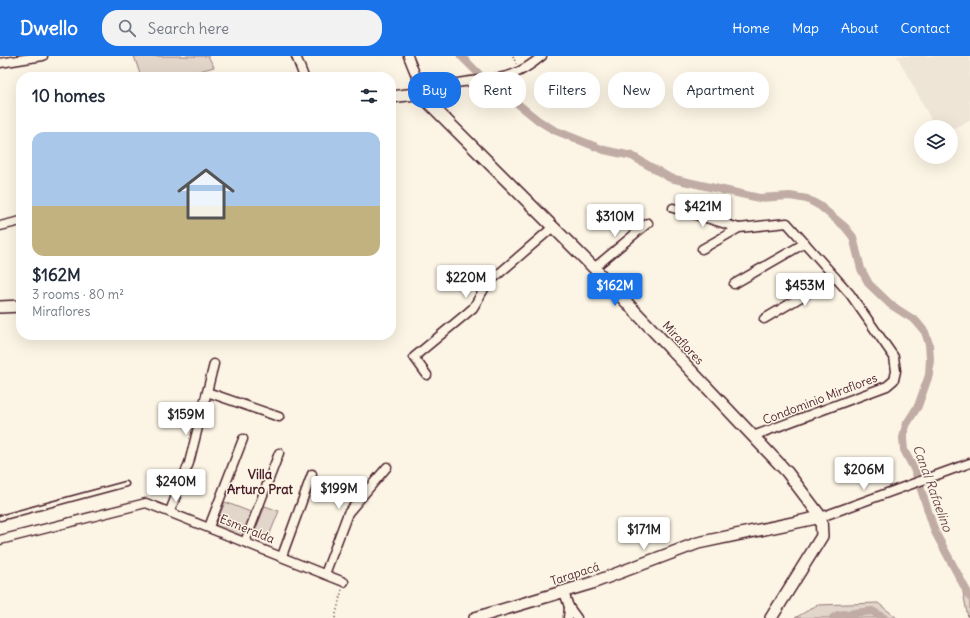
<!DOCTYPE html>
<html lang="en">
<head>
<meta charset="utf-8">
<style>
  :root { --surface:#fff; --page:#f2f2f3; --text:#1f2937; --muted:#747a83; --accent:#1a73e8 }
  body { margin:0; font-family:Delius,sans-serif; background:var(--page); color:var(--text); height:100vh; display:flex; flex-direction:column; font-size:15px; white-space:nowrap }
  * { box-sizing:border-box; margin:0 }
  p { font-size:13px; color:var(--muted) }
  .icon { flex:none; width:22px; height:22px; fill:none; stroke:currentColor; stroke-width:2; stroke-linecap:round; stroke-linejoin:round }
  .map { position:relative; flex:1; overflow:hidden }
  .panel { position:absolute; left:16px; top:16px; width:380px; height:268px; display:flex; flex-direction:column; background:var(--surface); border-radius:16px; box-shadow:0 4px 16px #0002 }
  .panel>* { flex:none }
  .top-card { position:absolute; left:408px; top:16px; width:380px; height:36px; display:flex; gap:8px }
  .fabs { position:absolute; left:914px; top:64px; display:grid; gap:8px }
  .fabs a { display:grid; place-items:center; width:44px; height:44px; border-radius:50%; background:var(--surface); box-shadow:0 4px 16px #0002; font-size:20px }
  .price { position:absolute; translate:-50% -34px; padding:0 9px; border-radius:4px; background:#fff; color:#222; font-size:13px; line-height:26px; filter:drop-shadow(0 1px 2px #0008) }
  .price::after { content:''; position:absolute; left:50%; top:24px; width:12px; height:9px; margin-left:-6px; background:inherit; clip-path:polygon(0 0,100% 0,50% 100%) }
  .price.selected { background:var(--accent); color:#fff }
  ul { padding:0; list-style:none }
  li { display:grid; align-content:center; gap:8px; height:212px; padding:0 16px }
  li span { display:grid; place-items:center; height:124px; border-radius:12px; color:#555 }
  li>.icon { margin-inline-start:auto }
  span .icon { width:72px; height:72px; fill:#fffc; stroke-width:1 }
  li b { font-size:17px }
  h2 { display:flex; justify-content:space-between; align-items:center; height:48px; padding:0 16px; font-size:17px }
  .chip { padding:0 14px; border-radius:16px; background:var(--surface); box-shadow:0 4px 16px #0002; font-size:14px; line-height:36px }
  .chip.selected { background:var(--accent); color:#fff }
  header { display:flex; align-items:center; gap:24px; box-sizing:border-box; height:56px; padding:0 20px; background:var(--accent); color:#fff }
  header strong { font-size:19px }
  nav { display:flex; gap:22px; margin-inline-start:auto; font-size:14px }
  .search { width:280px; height:36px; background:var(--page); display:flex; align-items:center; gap:10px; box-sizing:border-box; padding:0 14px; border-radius:16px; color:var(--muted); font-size:15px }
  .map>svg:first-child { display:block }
</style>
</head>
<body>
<header>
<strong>Dwello</strong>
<div class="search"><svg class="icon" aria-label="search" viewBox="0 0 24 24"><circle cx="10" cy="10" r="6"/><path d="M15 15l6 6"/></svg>Search here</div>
<nav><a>Home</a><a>Map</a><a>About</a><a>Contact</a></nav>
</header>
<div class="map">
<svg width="970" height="562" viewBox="0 0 970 562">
  <rect width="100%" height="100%" fill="#fcf5e5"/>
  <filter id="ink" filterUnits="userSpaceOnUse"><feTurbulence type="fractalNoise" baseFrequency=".025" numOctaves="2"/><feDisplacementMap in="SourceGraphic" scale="8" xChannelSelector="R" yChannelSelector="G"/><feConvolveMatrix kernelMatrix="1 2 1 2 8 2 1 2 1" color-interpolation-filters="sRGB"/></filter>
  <g filter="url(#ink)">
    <path fill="#eee5d7" d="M897,0H970V65L951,73V71H935Z"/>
    <g fill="#e2d5ca" stroke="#967a7a">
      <path d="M134,0H208L214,11L178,21H141Z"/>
      <path d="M225,446L253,457L244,481L215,470Z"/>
      <path d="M265,450L279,455L269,480L255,475Z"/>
      <path d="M961,526L970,535V562H968Z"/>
      <path d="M878,547L897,562H795L817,549Z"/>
    </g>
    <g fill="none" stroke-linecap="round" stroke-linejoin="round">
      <g stroke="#c0aca5" stroke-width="8">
        <path d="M461,0L497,36L518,48L539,65L554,74L604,94L632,100L670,122L759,142L790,140L807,143L820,150L845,171L853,181L861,213L869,228L891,249L916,265L925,276L929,288L930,303L929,319L918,350L906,369L903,382L904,394L915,415L935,476L970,541"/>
        <path d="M833,562L838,559L872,555L884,562"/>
      </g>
      <g stroke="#4a1f2b" stroke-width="7">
        <path id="lane" d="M0,462L126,428"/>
      </g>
      <g stroke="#4a1f2b" stroke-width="11">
        <g id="street">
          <path d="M296,0L304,21"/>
          <path d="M408,0L423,37C433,34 443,30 453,28C493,19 506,30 542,0"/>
          <path d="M0,7L43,0"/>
          <path d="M673,152L739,172"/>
          <path d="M0,170L21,165"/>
          <path d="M702,193L739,172L787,167L850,238L894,301L896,315L894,324L887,330L753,380"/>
          <path d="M594,212L648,167"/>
          <path d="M734,228L805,187"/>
          <path d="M764,263L835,221"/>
          <path d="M427,319L414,301L466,258L473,252L487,228L553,171"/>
          <path d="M207,336L279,361"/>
          <path d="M170,455L189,407L214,308"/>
          <path d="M821,461L970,407"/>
          <path d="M209,471L243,383"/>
          <path d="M0,484L146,447L344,526"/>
          <path d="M245,486L279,397"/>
          <path d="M282,500L312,418"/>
          <path d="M325,518L348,457L387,411"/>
          <path d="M564,536L569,551L577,562"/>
          <path d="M568,562L569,551"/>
        </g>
      </g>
      <g stroke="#4a1f2b" stroke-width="14">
        <g id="secondary">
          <path d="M391,41L423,37L426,44L594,212L787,416L821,461L822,480L771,562"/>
          <path d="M0,251L21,250"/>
          <path d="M475,562L592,527L698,487L821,461"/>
        </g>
      </g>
      <g stroke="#4a1f2b" stroke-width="1.5" stroke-dasharray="1 3" stroke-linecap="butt">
        <path d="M513,0L516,8"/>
        <path d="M335,562L342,533"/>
      </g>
      <use href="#lane" stroke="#fcf5e5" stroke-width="4"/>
      <use href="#street" stroke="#fcf5e5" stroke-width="8"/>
      <use href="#secondary" stroke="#fcf5e5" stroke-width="11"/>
    </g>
  </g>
  <g text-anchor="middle" stroke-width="3" stroke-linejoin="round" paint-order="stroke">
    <g font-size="12" fill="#4a1f2b" stroke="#fcf5e5">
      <text transform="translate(683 287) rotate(47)" y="4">Miraflores</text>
      <text transform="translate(820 343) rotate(-21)" y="4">Condominio Miraflores</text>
      <text transform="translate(247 473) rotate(22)" y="4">Esmeralda</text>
      <text transform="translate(575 518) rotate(-18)" y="4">Tarapacá</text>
    </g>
    <g font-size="13" font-weight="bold" fill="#4a1f2b" stroke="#fcf5e5">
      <text x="260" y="423">Villa<tspan x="260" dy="15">Arturo Prat</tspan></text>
    </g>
    <g font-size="13" font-style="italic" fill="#6d4950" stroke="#fcf5e5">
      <text transform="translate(933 432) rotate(70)" y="5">Canal Rafaelino</text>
    </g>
  </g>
</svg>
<div class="fabs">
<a><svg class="icon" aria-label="layers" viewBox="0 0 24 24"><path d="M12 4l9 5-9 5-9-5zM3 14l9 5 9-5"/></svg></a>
</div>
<b class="price" style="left:703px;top:172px">$421M</b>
<b class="price" style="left:615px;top:182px">$310M</b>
<b class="price" style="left:466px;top:243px">$220M</b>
<b class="price selected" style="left:615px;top:251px">$162M</b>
<b class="price" style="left:805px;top:251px">$453M</b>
<b class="price" style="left:186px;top:380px">$159M</b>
<b class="price" style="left:864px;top:435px">$206M</b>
<b class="price" style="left:176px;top:447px">$240M</b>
<b class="price" style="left:339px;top:454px">$199M</b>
<b class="price" style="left:644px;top:495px">$171M</b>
<div class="top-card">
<a class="chip selected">Buy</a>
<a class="chip">Rent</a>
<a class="chip">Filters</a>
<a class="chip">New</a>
<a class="chip">Apartment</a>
</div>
<section class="panel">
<h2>10 homes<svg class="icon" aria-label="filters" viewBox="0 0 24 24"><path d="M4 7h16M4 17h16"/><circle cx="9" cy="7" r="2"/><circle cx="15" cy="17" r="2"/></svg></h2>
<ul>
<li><span style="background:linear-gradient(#a9c7e8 60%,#c2b280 0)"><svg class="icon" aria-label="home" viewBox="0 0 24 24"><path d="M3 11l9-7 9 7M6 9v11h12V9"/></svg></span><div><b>$162M</b><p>3 rooms · 80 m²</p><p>Miraflores</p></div></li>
</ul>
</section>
</div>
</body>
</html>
